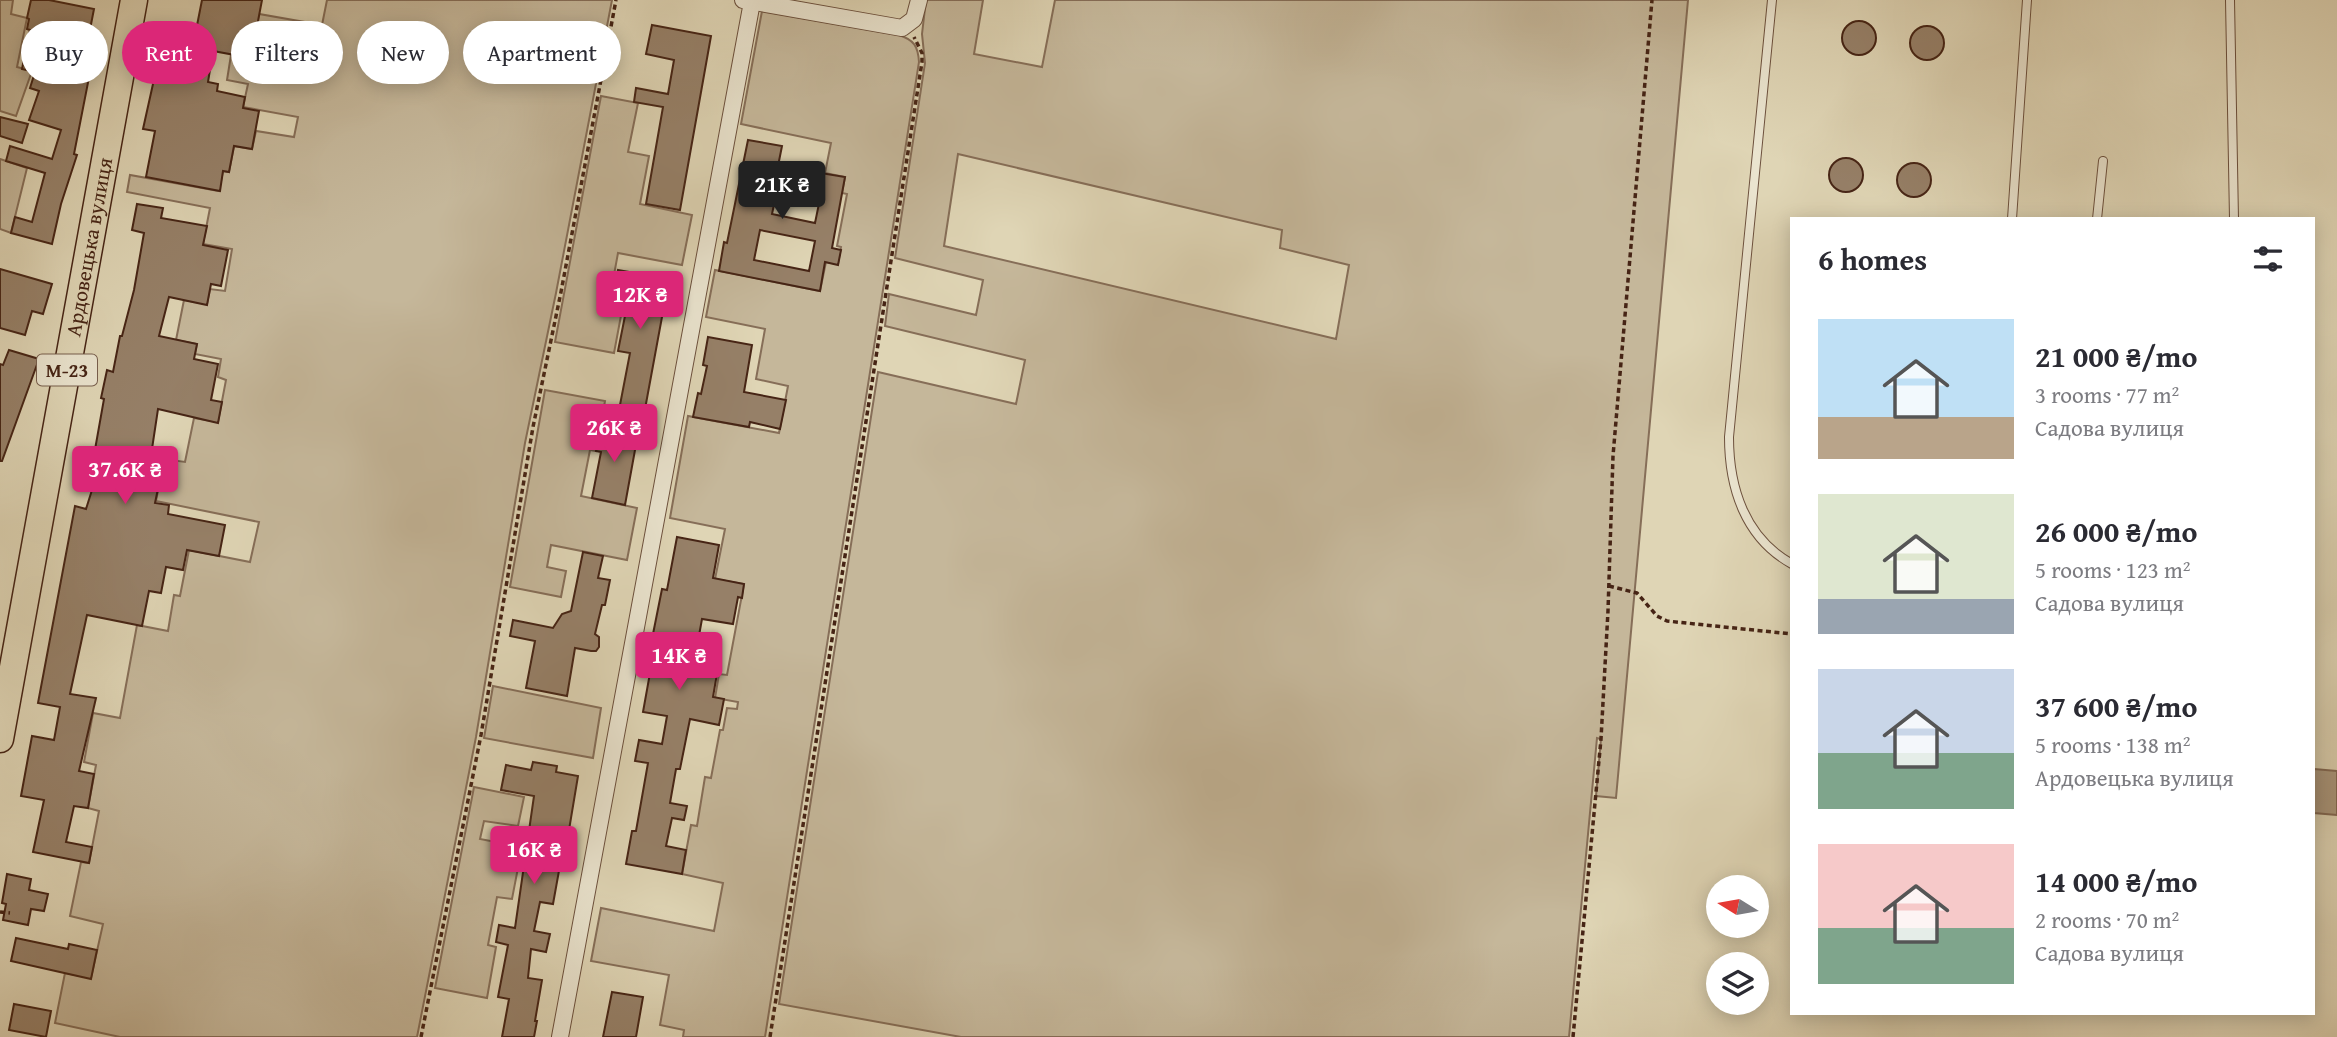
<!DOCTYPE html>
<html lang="en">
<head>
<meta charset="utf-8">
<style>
  :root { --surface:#fff; --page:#f7f7f7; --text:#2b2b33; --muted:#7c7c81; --accent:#db2777 }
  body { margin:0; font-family:"Gentium Book Plus",serif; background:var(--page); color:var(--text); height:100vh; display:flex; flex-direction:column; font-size:26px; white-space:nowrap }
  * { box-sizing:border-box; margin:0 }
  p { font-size:23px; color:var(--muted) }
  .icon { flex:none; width:38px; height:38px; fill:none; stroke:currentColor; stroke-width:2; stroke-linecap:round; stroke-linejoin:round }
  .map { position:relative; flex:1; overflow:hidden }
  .sheet { position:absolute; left:1790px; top:217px; width:525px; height:798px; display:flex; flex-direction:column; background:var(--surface); border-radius:0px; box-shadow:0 4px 18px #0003 }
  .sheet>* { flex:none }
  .banner { position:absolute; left:21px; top:21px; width:665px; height:63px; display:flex; gap:14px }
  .needle { width:46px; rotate:281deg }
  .fabs { position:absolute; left:1706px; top:875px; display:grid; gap:14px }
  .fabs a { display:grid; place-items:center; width:63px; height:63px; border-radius:50%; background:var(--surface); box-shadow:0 4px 18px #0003; font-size:35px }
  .price { position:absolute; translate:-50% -60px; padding:0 16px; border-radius:7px; background:var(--accent); color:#fff; font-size:23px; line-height:46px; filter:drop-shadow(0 2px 4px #0008) }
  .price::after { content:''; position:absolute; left:50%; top:42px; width:21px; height:16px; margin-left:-10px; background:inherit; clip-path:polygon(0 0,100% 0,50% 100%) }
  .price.selected { background:#222; color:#fff }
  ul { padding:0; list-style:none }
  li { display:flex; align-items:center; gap:21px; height:175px; padding:0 28px }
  li span { display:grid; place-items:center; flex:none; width:196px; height:140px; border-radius:0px; color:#555 }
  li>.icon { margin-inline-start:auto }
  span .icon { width:84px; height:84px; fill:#fffc; stroke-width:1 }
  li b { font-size:30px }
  h2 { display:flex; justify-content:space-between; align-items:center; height:84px; padding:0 28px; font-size:30px }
  .pill { padding:0 24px; border-radius:32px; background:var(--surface); box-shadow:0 4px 18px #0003; font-size:24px; line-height:63px }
  .pill.selected { background:var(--accent); color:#fff }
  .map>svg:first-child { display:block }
</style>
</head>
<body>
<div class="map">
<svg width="2337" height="1037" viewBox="0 0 2337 1037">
  <rect width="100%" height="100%" fill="#dfd5b5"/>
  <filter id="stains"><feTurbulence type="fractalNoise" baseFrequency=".00286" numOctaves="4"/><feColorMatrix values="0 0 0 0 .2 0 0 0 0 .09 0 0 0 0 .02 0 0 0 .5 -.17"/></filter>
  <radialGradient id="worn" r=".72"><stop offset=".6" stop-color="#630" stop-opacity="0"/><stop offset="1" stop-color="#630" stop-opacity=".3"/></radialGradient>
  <g fill="#c5b79a" stroke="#866e58" stroke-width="2" fill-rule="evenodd">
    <path d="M0,0H13L11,14L27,18L17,67L32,71L16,116L0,111Z"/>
    <path d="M327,0H612L556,293L525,443L476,737L417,1037H120L55,1023L65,973L91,978L103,924L70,916L81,862L89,863L99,811L88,808L96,765L84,762L93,713L120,718L137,625L168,631L174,595L180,596L189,550L250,562L259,522L156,501L164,459L185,462L194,418L218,422L226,380L218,377L221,359L195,354L197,344L176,340L184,300L207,304L210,289L225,291L232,249L203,244L210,208L127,192L130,175L219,191L223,171L229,172L234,146L252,149L256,131L294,137L298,117L243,107L248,84L227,80L231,55L251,58L259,14L322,25Z"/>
    <path d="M926,0H983L974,54L1042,67L1055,0H1688L1616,798L1596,796L1601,739L1597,738L1569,1037H961L779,1004L878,372L1016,404L1025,360L885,326L889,294L976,315L983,280L895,258L925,63L922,34ZM958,154L1282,230L1280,248L1349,265L1336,339L944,246Z"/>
    <path d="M762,11L899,35C914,40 918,46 919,62L765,1037H683L684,1030L660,1025L669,975L591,961L601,908L714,931L723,883L682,874L691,825L697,826L705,777L711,778L720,730H723L727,708L737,709L738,702L715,698L719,674L727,675L744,584L715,579L725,529L670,518L688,416L779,433L788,386L756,379L765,329L706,317L715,270L820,291L826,262L838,264L841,247L837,246L847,194L842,193L845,177L825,173L831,143L741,124Z"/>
    <path d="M601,96L638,103L628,152L649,156L640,204L692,215L682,265L618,253L609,302L623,305L614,353L555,342Z"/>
    <path d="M0,159L27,168L11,233L0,229Z"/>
    <path d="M545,390L605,401L596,451L590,450L581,496L637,508L627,560L551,545L547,567L566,571L561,597L510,587Z"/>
    <path d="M493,686L601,708L593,758L484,738Z"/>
    <path d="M474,787L524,797L518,826L484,821L480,839L522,847L512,899L497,897L488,945L496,947L487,998L435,988Z"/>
  </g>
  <path fill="#ab997f" stroke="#836a55" stroke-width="2" d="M2314,769L2337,771V815L2314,813Z"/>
  <g fill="#968068" stroke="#462415" stroke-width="2" fill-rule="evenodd">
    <path d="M31,0H49L94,9L85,55L93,57L74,154L77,155L61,204L52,244L11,233L15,217L32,222L45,173L6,161L10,146L52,159L61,130L29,120L39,91L30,88L35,72L22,69L30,30L27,29L29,19L27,18Z"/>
    <path d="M202,0H262L251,58L213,51L208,82L218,84L217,91L245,97L243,108L259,111L252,149L234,146L229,172L223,171L220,191L146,177L155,131L143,129L157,66L188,71Z"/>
    <circle cx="1859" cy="38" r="17"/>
    <path d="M652,25L711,36L680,210L646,204L663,107L634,102L636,88L668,94L674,60L646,54Z"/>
    <circle cx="1927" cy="43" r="17"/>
    <path d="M0,117L28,124L22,143L0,136Z"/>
    <path d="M748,140L782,146L778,166L845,177L832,248L841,250L838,265L825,262L820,291L719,271L724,242L727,243ZM779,181L822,189L815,223L772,214ZM760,230L815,241L809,271L754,260Z"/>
    <circle cx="1846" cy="175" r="17"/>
    <circle cx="1914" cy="180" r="17"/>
    <path d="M137,204L163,208L161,218L207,226L203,245L228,250L221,286L211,284L207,305L169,297L159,336L197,344L194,359L218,364L211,400L222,402L218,423L158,409L147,482L159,484L155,503L169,505L168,514L225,525L219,556L187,550L183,570L166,567L161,593L149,591L142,626L87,615L70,694L96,698L79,771L94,774L88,808L74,806L66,842L92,847L89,863L33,852L44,800L21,796L32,736L54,740L60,707L38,703L75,506L86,509L92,490L88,489L104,399L101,398L107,370L113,372L120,336H122L134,290L144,233L132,230Z"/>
    <path d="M0,269L52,284L43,314L32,311L25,335L0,328Z"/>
    <path d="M618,270L669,279L645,409L620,405L630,353L618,351L627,306L623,305L624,296L613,295Z"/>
    <path d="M708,337L752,345L744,392L786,400L780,429L750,422L749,427L693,417L698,393L701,394L707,366L703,365Z"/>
    <path d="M9,350L39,359L2,461H0V364L3,365Z"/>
    <path d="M601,422L624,426L622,437L637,439L625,505L592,498L601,452L596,451Z"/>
    <path d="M677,537L719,545L713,578L744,584L742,598L738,597L733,624L702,619L696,652L720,656L713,697L724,699L719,725L690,719L680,769H676L670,803L687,806L684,820L672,818L666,846L686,850L682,874L626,864L632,831H636L648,763L635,761L639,740L662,744L667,716L643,712L652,662H649L653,634L662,589L667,590Z"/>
    <path d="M583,552L603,556L598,578L610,580L605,605H602L595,634L599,637V647L596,651H591L575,648L567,696L526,688L535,641L510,636L513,620L553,628L562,614L571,611Z"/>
    <path d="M533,762L557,766L556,772L578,776L565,854H562L553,904L540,902L534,931L550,934L546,952L531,949L528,978L542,980L535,1021H537L534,1037H502L509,999L498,997L508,945L496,942L499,925L515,928L534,796L501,790L506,765L531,770Z"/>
    <path d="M7,874L31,879L29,890L48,894L44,911L31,909L28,925L3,920L6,904L2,903Z"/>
    <path d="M16,938L68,949L69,944L97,950L91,979L11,961Z"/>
    <path d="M612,992L643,997L636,1037H603Z"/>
    <path d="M14,1004L51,1011L46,1037L9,1030Z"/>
  </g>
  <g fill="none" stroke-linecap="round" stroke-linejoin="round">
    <g stroke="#6c503d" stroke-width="10">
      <g id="service">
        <path d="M1772,0L1729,437C1729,488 1745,538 1792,564"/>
        <path d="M2230,0L2234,219"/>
        <path d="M2012,219L2027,0"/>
        <path d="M2097,219L2103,161"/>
      </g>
    </g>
    <g stroke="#6c503d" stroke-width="18">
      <g id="minor">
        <path d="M743,0L902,28L914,19L919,0"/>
        <path d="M560,1037L752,2"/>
      </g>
    </g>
    <g stroke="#462415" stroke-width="29">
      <g id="trunk">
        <path id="s1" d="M0,739L134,0"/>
      </g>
    </g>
    <g stroke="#462415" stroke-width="3.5" stroke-dasharray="5 3.5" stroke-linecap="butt">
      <path d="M1609,586L1637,593L1657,616L1667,621L1792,634"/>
      <path d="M0,912L10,913"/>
      <path d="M421,1037L481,735L533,427L561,292L616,0"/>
      <path d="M770,1037L922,62V53L914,37"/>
      <path d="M1573,1037L1601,739L1608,611L1613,456L1652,0"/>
    </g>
    <use href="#service" stroke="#eae4cf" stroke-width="8"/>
    <use href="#minor" stroke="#eae4cf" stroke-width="16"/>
    <use href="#trunk" stroke="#dfd5b5" stroke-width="26"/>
  </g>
  <g text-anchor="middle" stroke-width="5" stroke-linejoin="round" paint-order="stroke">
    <rect fill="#eae4cf" stroke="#775e4d" stroke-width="2" x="37" y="354.5" width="60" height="31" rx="5"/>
    <g font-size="19" font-weight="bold" fill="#462415">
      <text x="67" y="377">М-23</text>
    </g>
    <g font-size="21" fill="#462415" stroke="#eae4cf">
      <text dy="7" stroke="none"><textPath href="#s1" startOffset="500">Ардовецька вулиця</textPath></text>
    </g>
  </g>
  <rect width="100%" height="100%" filter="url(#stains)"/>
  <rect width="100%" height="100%" fill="url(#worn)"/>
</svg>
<div class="fabs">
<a><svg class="needle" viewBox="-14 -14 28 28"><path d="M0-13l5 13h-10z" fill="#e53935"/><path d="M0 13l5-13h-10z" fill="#7c7c81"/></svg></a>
<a><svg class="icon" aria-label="layers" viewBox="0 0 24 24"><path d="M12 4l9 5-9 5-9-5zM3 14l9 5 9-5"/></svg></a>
</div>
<b class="price selected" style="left:782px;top:221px">21K ₴</b>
<b class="price" style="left:640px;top:331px">12K ₴</b>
<b class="price" style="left:614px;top:464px">26K ₴</b>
<b class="price" style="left:125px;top:506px">37.6K ₴</b>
<b class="price" style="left:679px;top:692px">14K ₴</b>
<b class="price" style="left:534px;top:886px">16K ₴</b>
<div class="banner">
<a class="pill">Buy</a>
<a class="pill selected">Rent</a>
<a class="pill">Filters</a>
<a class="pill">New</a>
<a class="pill">Apartment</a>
</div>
<section class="sheet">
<h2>6 homes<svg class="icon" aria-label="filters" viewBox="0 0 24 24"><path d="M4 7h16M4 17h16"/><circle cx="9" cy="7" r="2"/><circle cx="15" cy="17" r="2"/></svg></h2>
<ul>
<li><span style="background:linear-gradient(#bfe0f5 70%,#b9a48a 0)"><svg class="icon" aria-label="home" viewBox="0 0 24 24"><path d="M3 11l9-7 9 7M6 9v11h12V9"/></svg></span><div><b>21 000 ₴/mo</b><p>3 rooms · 77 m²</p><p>Садова вулиця</p></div></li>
<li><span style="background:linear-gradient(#dfe7d0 75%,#9aa5b1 0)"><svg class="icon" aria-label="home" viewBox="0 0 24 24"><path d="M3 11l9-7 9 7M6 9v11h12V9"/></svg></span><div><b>26 000 ₴/mo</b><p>5 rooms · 123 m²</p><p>Садова вулиця</p></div></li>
<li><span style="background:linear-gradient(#c9d6e8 60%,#7fa58c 0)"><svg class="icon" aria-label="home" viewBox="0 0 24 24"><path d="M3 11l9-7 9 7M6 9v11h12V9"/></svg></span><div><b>37 600 ₴/mo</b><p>5 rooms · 138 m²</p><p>Ардовецька вулиця</p></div></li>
<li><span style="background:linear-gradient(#f6c9c9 60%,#7fa58c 0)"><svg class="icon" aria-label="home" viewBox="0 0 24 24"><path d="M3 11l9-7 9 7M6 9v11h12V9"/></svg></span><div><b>14 000 ₴/mo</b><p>2 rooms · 70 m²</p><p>Садова вулиця</p></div></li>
</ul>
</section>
</div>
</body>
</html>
